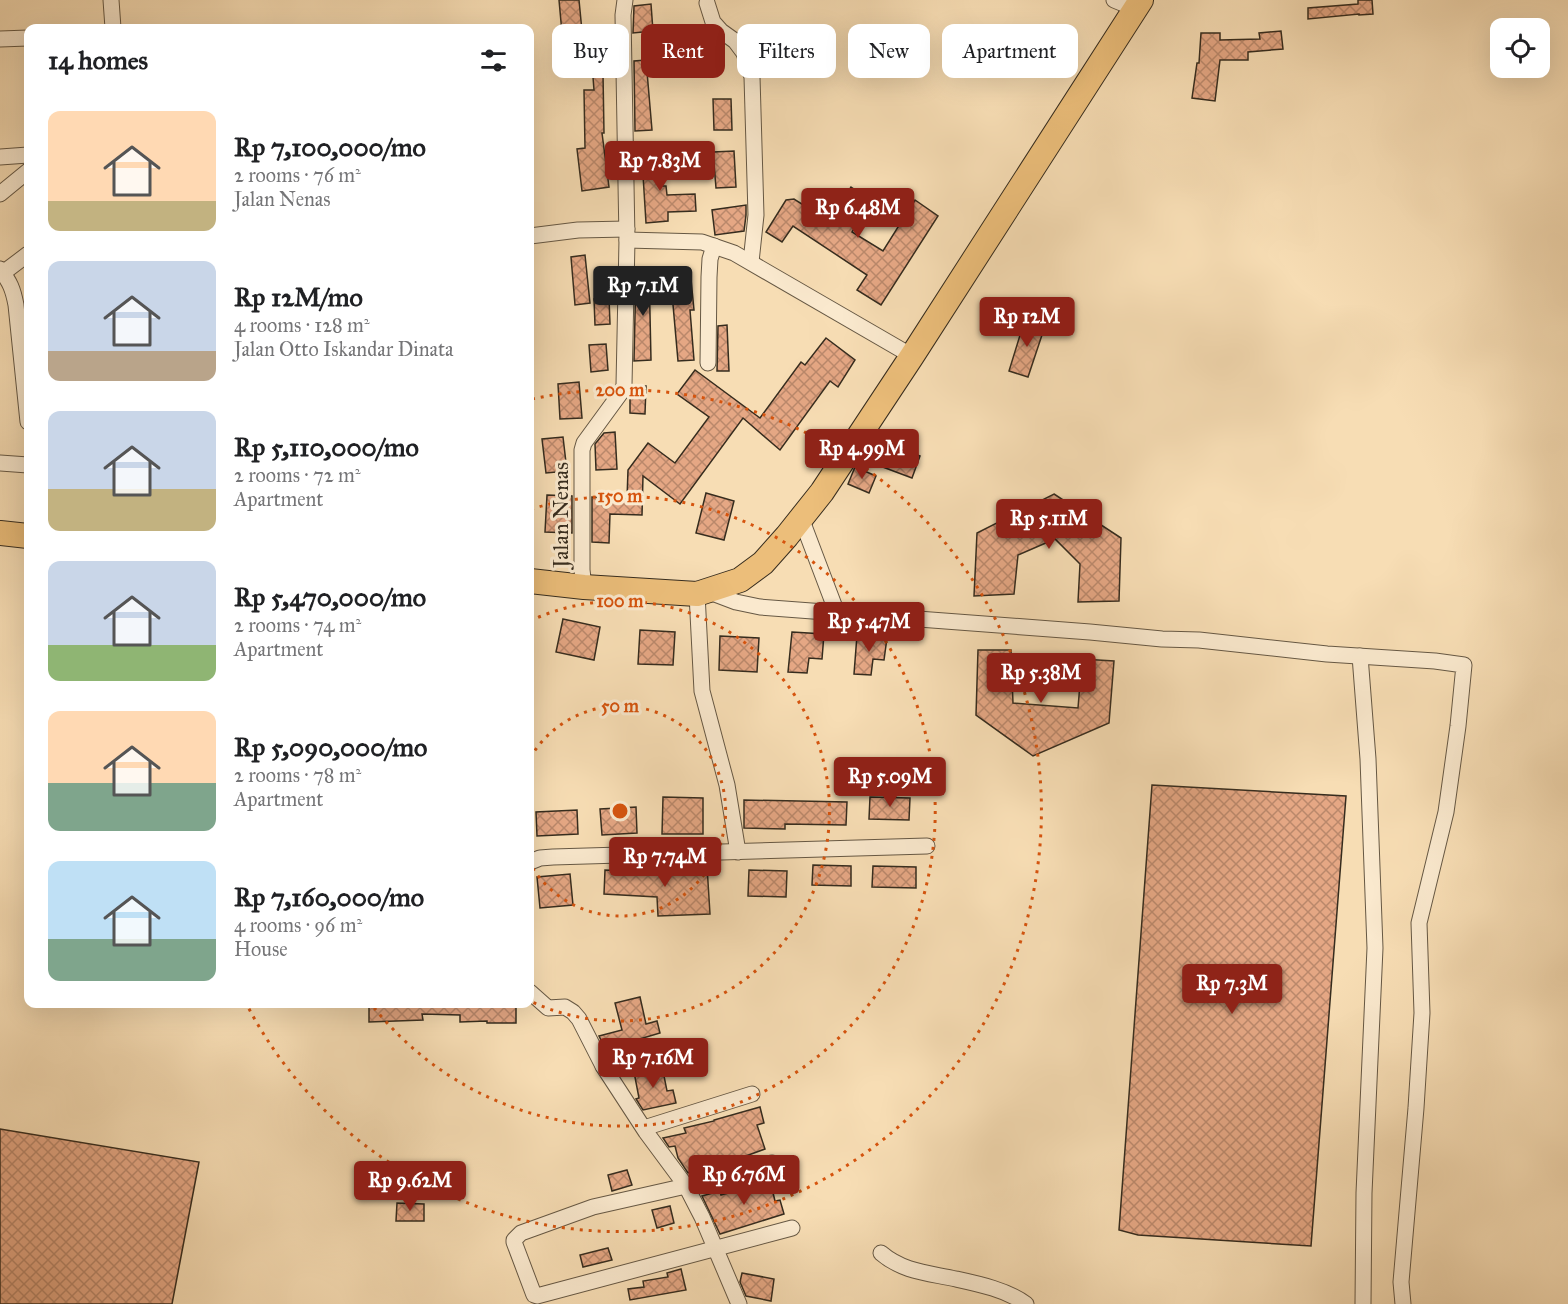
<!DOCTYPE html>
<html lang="en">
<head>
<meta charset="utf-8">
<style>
  :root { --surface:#fff; --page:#f6f6f6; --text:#202124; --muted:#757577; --accent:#8f2418 }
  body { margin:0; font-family:"IM FELL Great Primer",serif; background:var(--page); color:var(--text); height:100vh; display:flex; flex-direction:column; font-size:22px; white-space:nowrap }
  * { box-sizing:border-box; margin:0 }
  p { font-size:20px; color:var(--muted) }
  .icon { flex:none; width:33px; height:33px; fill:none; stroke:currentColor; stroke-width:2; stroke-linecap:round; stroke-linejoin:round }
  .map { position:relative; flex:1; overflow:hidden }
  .side { position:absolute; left:24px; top:24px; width:510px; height:984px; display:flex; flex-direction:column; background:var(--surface); border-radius:12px; box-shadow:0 6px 24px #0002 }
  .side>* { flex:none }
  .guide { position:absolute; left:552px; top:24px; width:570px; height:54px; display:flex; gap:12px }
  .tools { position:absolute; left:1490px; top:18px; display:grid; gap:12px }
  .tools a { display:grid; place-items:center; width:60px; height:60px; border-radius:12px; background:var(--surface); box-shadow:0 6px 24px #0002; font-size:30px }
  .price { position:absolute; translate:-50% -51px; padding:0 14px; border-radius:6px; background:var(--accent); color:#fff; font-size:20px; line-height:39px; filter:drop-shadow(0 2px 3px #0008) }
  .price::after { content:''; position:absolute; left:50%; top:36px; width:18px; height:14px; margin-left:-9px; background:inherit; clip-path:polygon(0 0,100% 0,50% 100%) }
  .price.current { background:#222; color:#fff }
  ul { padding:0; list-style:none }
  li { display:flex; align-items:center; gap:18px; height:150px; padding:0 24px }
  li span { display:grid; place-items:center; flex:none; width:168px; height:120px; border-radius:12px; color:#555 }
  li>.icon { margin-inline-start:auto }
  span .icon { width:72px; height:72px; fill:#fffc; stroke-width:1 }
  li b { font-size:26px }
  h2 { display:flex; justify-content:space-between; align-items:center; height:72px; padding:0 24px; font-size:26px }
  .chip { padding:0 21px; border-radius:12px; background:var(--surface); box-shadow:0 6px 24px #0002; font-size:21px; line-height:54px }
  .chip.current { background:var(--accent); color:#fff }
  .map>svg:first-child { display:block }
</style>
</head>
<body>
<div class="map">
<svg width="1568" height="1304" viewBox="0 0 1568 1304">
  <defs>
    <pattern id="building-cross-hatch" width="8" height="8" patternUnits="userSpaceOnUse" patternTransform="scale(1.5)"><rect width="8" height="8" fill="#e5a784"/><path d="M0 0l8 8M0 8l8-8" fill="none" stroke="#ba886b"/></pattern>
  </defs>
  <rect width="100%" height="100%" fill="#f7ddb4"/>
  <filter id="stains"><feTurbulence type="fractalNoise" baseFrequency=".00333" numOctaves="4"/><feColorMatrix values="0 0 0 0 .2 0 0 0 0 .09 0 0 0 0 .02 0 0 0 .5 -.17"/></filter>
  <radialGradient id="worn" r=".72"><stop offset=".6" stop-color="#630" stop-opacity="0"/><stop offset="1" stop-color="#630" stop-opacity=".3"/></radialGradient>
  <g fill="url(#building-cross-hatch)" stroke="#362c1e" stroke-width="1.5">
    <path d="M559,0H579L582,31L562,33Z"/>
    <path d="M1358,0H1372L1373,14L1359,15V14L1308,19V8L1358,4Z"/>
    <path d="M651,4L653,31L633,33L634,6Z"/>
    <path d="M1281,31L1283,49L1248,52V60H1220L1215,101L1192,98L1197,63H1199L1201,33H1220V40L1260,39L1259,33Z"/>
    <path d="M590,39H606L608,62H614V73L603,74L604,133H602L609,187L582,191L577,149L585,148L584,90H594Z"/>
    <path d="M646,60L652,130L635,131L634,61Z"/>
    <path d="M713,99H731L732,130H714Z"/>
    <path d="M734,151L736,187L716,188L713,152Z"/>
    <path d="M660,156L662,186H666L667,195L695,194L696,211L668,212V221L646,223L643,175L636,176L635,158Z"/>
    <path d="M851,187L872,201L852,232L883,251L915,200L938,216L881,305L857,290L867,275L793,226L782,242L766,232L786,200L794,199L816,213L820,208L832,216Z"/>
    <path d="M746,205V215L744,231L715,235L712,210Z"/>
    <path d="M585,255L590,303L575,305L571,257Z"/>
    <path d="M649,269L651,360L634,361L636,270Z"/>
    <path d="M690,269L694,310H690L694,360L678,361L670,271Z"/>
    <path d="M609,298L610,324L595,325L594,299Z"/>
    <path d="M1025,319L1045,326L1028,377L1009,371Z"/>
    <path d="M727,325L729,371H717L718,326Z"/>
    <path d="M826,338L855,360L838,387L830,381L780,450L743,418L680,504L643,476L642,515L610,514L609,543L592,542V497L627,499L628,470L648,443L675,463L709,417L677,394L695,370L760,418L801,362L805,365Z"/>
    <path d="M606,344L608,370L591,372L589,345Z"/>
    <path d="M579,382L582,418L560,419L558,384Z"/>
    <path d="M634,386H646L645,414L630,413V396Z"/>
    <path d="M615,432L617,469L596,470L595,444L604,433Z"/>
    <path d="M563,437L567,471L546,473L542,439Z"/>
    <path d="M887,444L920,456L912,478L880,466Z"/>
    <path d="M855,467L876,476L869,493L848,484Z"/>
    <path d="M706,493L734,501L724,540L696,533Z"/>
    <path d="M1054,494L1121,538L1119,601L1078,602L1080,564L1055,539L1018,555L1014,594L974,596L977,533Z"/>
    <path d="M547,495L572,496V533L545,532Z"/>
    <path d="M563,619L600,627L594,660L556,652Z"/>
    <path d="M640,630L675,632L673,665L638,664Z"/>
    <path d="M792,632L824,634L822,659L809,658L807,673L788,672Z"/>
    <path d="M857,635L887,638L884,660L873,659L871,675L854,674Z"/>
    <path d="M720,636L759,638L757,672L719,670Z"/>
    <path d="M978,650H1011L1013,703L1078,708L1082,659L1114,661L1109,723L1033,756L976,715Z"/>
    <path d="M1152,785L1346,796L1311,1246L1138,1235L1119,1230Z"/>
    <path d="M663,797L703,798V834H662Z"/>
    <path d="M870,797L910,798L909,820L869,819Z"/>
    <path d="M744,800L847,802L846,825L785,824V829L744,828Z"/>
    <path d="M636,807L637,833L602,835L600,809Z"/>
    <path d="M577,810L578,834L537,836L536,812Z"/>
    <path d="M813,865L851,866V886L812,885Z"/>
    <path d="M707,866L710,914L658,916L657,897L604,894L605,870L656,872V868Z"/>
    <path d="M873,866L916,867V888L872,887Z"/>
    <path d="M749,870L787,871L786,897L748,896Z"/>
    <path d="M570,874L573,905L540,908L537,877Z"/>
    <path d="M640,997L646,1024L657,1021L660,1033L626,1043L627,1047L607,1052L599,1036L622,1030L615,1003Z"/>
    <path d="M369,1004H516V1023H487V1021L460,1022V1015L422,1014L423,1020L369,1022Z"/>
    <path d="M662,1066L667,1091L673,1090L676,1103L643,1110L636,1099L639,1098L634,1072Z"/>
    <path d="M760,1107L764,1123L757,1125L765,1149L743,1157L706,1165L707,1169L688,1173L678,1158L675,1146L669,1147L663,1138L686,1133L684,1128L714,1121V1120Z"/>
    <path d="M0,1129L199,1162L172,1304H0Z"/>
    <path d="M627,1170L632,1185L612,1191L608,1175Z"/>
    <path d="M769,1176L775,1201L780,1200L784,1214L720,1234L702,1196L720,1191L721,1195L752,1186L750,1181Z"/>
    <path d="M397,1203L424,1204V1221H396Z"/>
    <path d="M670,1206L674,1223L657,1228L652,1210Z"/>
    <path d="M608,1248L612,1260L583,1267L580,1255Z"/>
    <path d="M681,1269L686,1290L630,1300L628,1289L644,1287L643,1281L668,1277L667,1273Z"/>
    <path d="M742,1273L774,1279L771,1301L746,1296L740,1282Z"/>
  </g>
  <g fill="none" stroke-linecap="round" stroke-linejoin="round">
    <g stroke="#665844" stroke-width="17">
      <g id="minor">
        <path d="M111,0L113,28"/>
        <path d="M1114,0L1136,9"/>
        <path d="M707,3L713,22L721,31L735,41L744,53L752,77L756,215L751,262"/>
        <path d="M0,39L28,38"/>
        <path d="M0,157L28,155"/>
        <path d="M0,194L28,171"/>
        <path d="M530,236L578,230L627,229"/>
        <path d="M627,240L702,242L734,253L912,356"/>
        <path d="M0,269C10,282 13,289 16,305L28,422"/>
        <path d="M3,273L28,254"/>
        <path d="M708,363L709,277L710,259L714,246"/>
        <path d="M0,463L28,465"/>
        <path d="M801,518L837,613"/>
        <path d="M584,587L582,570V450L584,443L622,391L624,385L627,240L623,15L625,0"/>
        <path d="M707,591L736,602L760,607L1090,632L1162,639L1199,640L1327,654L1435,661L1464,665L1458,726L1446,812L1419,923L1422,1013L1416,1108L1401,1282L1403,1304"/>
        <path d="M697,594L702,691L727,785L738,852"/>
        <path d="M1360,656L1368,759L1375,948L1364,1193L1363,1304"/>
        <path d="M530,862L540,858L553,857L927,846"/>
        <path d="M530,992L548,1008L565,1007L573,1012L579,1019L603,1066L646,1132L686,1186L702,1217L739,1304"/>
        <path d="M603,1066L668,1047"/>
        <path d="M644,1128L752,1094"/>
        <path d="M772,1163L686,1186L593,1207L521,1233L514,1240V1242L534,1295L537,1296L792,1228"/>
        <path d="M881,1253C903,1272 929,1273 956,1279C979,1284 1007,1290 1026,1304"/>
      </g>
    </g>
    <g stroke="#362c1e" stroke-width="26">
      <g id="primary">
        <path d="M0,533L28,536"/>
        <path d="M530,581L584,587L697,594L740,580L763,563L787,536L822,492L912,356L1141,0"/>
      </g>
    </g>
    <use href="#minor" stroke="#fae9ce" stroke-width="15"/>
    <use href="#primary" stroke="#ecbe7a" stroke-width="24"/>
  </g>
  <g fill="none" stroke="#d6540e" stroke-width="3" stroke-dasharray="3 6">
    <path d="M530 758A105 105 0 1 1 530 864"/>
    <path d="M530 621A210 210 0 1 1 530 1001"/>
    <path d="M531 509A315 315 0 1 1 372 1005"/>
    <path d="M532 399A421 421 0 1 1 247 1005"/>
  </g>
  <g text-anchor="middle" stroke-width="6" stroke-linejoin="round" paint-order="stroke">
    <g font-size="22" fill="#362c1e" stroke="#fae9ce">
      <text transform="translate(560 515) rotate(-90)" y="8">Jalan Nenas</text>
    </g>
  </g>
  <circle cx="620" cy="811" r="9" fill="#d6540e" stroke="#fae9ce" stroke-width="3"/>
  <g font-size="18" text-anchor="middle" font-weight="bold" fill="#d6540e" stroke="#fae9ce" stroke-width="6" stroke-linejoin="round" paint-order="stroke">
    <text x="620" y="396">200 m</text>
    <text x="620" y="502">150 m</text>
    <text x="620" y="607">100 m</text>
    <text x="620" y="712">50 m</text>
  </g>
  <rect width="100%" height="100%" filter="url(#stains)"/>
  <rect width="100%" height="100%" fill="url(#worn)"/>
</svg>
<div class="tools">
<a><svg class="icon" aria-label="locate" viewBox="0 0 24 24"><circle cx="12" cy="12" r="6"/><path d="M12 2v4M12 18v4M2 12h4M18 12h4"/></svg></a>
</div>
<b class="price" style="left:660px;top:192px">Rp 7.83M</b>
<b class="price" style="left:858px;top:239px">Rp 6.48M</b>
<b class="price current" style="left:643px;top:317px">Rp 7.1M</b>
<b class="price" style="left:1027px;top:348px">Rp 12M</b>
<b class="price" style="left:862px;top:480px">Rp 4.99M</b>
<b class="price" style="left:1049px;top:550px">Rp 5.11M</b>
<b class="price" style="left:869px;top:653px">Rp 5.47M</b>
<b class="price" style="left:1041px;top:704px">Rp 5.38M</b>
<b class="price" style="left:890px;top:808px">Rp 5.09M</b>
<b class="price" style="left:665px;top:888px">Rp 7.74M</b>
<b class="price" style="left:1232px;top:1015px">Rp 7.3M</b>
<b class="price" style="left:653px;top:1089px">Rp 7.16M</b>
<b class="price" style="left:744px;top:1206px">Rp 6.76M</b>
<b class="price" style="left:410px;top:1212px">Rp 9.62M</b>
<div class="guide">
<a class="chip">Buy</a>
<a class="chip current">Rent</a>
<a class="chip">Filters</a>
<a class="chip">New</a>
<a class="chip">Apartment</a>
</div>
<section class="side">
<h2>14 homes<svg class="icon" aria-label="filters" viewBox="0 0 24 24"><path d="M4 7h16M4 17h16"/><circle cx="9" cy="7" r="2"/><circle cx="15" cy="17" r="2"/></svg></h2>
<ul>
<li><span style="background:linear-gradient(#ffd9b3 75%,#c2b280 0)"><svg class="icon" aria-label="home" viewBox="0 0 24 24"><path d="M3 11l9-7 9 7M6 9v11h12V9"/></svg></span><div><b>Rp 7,100,000/mo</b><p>2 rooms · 76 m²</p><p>Jalan Nenas</p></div></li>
<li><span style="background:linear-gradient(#c9d6e8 75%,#b9a48a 0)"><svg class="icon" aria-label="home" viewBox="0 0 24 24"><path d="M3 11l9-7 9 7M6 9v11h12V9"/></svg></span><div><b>Rp 12M/mo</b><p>4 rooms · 128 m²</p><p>Jalan Otto Iskandar Dinata</p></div></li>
<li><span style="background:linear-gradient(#c9d6e8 65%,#c2b280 0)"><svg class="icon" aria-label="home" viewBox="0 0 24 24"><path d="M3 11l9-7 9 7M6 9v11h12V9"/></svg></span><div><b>Rp 5,110,000/mo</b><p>2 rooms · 72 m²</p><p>Apartment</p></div></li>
<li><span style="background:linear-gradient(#c9d6e8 70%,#8fb573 0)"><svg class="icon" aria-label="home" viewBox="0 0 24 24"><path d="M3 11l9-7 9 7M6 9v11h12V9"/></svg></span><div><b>Rp 5,470,000/mo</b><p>2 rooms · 74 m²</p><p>Apartment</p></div></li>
<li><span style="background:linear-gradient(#ffd9b3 60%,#7fa58c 0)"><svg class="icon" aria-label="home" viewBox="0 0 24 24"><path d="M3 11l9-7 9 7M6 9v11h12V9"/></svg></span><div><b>Rp 5,090,000/mo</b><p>2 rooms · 78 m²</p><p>Apartment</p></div></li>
<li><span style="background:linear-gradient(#bfe0f5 65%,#7fa58c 0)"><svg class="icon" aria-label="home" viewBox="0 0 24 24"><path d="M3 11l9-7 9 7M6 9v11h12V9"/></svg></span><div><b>Rp 7,160,000/mo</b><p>4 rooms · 96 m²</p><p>House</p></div></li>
</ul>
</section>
</div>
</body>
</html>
